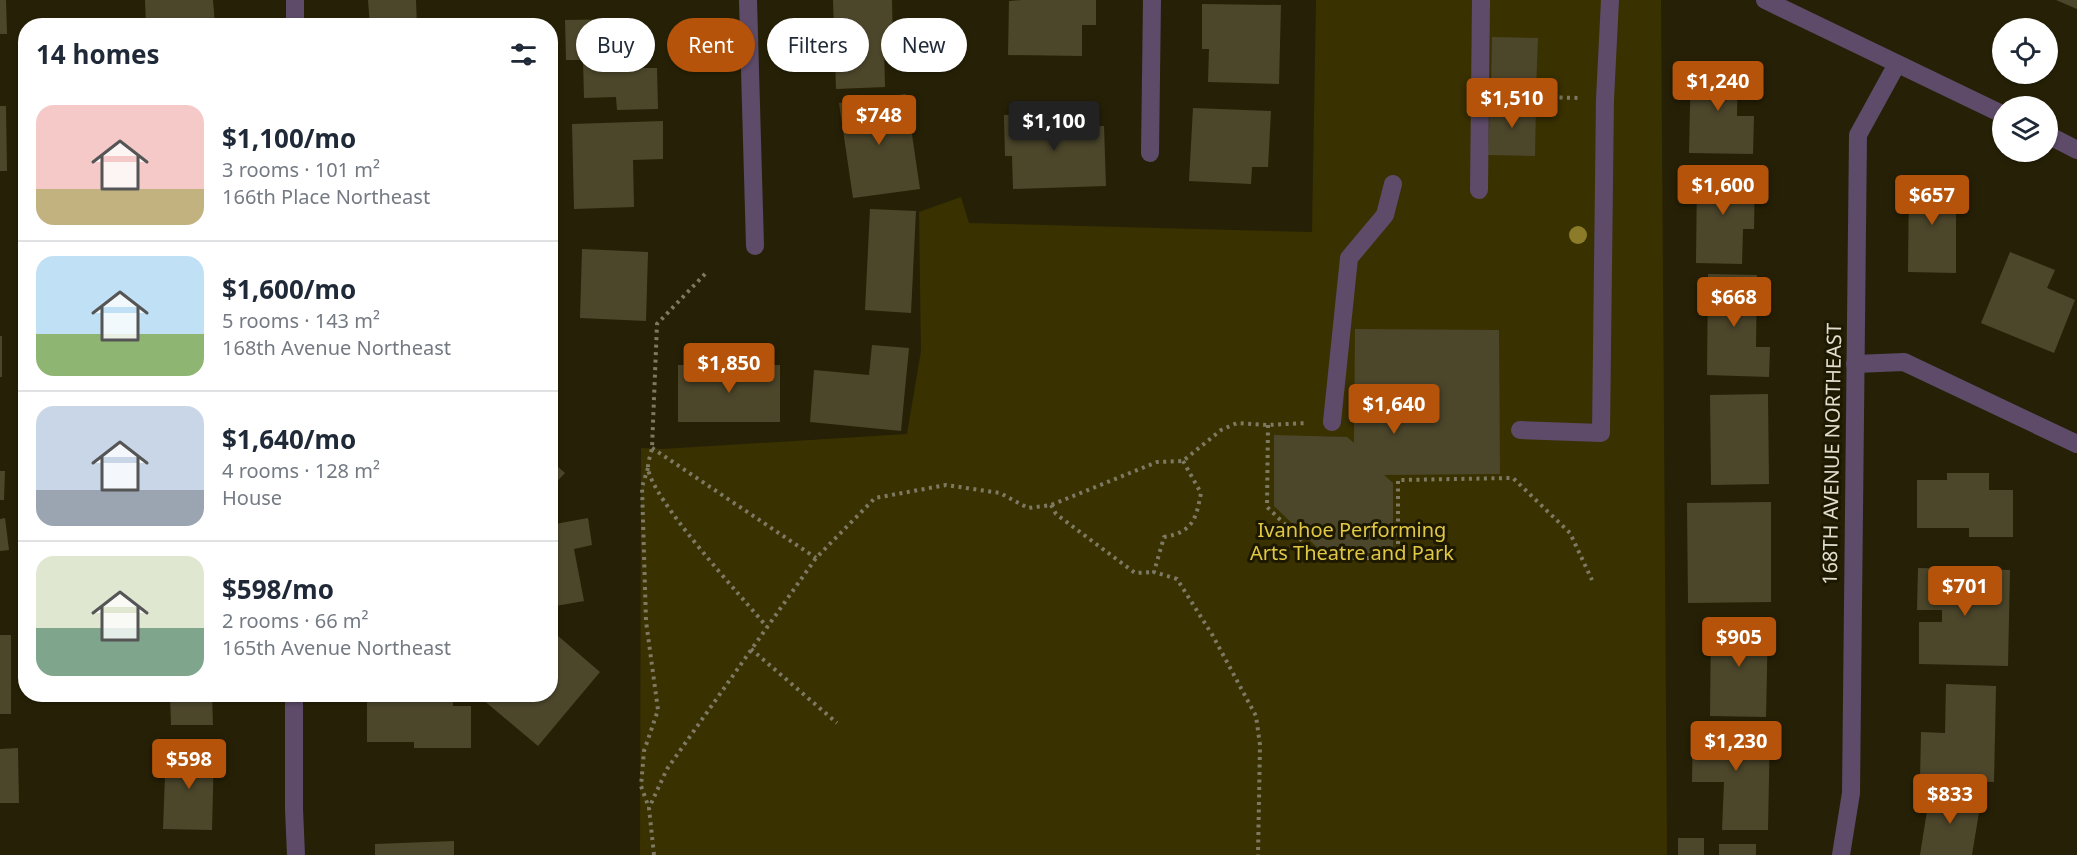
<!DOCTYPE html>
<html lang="en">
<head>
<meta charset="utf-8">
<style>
  :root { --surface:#fff; --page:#f6f6f7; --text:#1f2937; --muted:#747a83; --line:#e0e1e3; --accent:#b45309 }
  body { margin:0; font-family:"Noto Sans",sans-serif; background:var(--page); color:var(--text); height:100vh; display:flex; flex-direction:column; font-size:22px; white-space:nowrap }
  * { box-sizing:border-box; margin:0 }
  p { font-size:20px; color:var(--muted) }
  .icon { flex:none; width:33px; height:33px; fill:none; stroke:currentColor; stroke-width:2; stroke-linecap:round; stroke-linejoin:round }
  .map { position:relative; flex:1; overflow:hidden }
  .panel { position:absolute; left:18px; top:18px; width:540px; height:684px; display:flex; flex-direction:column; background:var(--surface); border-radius:24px; box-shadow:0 2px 4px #0004 }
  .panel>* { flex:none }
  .banner { position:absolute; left:576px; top:18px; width:570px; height:54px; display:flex; gap:12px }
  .controls { position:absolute; left:1992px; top:18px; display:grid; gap:12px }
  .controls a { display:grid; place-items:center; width:66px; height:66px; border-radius:50%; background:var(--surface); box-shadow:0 2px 4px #0004; font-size:30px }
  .price { position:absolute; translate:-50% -51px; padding:0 14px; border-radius:6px; background:var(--accent); color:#fff; font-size:20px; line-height:39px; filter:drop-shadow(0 2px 3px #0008) }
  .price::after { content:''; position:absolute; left:50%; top:36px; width:18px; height:14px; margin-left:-9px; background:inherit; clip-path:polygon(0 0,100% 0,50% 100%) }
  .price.active { background:#222; color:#fff }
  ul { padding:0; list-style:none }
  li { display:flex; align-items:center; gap:18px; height:150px; padding:0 18px }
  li+li { border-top:2px solid var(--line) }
  li span { display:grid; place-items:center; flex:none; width:168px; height:120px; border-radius:18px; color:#555 }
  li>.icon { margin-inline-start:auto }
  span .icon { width:72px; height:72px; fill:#fffc; stroke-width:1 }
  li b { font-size:26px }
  h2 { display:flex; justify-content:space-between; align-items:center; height:72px; padding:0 18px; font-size:26px }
  .chip { padding:0 21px; border-radius:27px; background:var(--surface); box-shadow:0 2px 4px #0004; font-size:21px; line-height:54px }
  .chip.active { background:var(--accent); color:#fff }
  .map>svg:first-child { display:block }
</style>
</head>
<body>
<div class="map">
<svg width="2077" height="855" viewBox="0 0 2077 855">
  <rect width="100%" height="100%" fill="#262106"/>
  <path fill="#3a3100" d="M1316,0H1661L1667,855H640L641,448L662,449L907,434L921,351L919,212L961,197L969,223L1312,232Z"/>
  <g fill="#4c472b">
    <path d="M0,0H6L7,34H0Z"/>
    <path d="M145,0H213L215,26H146Z"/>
    <path d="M368,0H416L417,26H370Z"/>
    <path d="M833,0H892L893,48H884L885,87L836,89Z"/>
    <path d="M1022,0H1096V25H1082V56L1008,55L1009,1Z"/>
    <path d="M2056,0H2077V9Z"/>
    <path d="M1202,4L1281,5L1279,84L1208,82L1209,49H1202Z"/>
    <path d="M631,19L632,68H657L658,109L617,110L616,97L584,98L583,60H566L565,20Z"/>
    <path d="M1492,37L1538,38L1536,89L1491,87Z"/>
    <path d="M1691,63L1738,64L1737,116H1754L1753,154L1689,153Z"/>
    <path d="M906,94L920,189L853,198L839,103Z"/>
    <path d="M1490,102L1536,103L1535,156L1488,155Z"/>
    <path d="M0,106H6L7,171H0Z"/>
    <path d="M1193,108L1271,111L1268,167H1252L1251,184L1189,181Z"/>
    <path d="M1059,113V119L1079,118V127L1104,126L1106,186L1013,189L1012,156H1005L1004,115Z"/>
    <path d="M663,121V159L633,160L634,207L574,209L572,124Z"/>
    <path d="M1697,173L1755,174L1754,229H1743L1742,264L1696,263Z"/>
    <path d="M1909,178L1956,179V273L1908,272Z"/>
    <path d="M870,209L916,211L911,313L865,310Z"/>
    <path d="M582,249L648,252L646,321L580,318Z"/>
    <path d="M2010,252L2055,270L2047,288L2075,300L2054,353L1981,323Z"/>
    <path d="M1708,274L1757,275L1756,347H1770L1769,377L1707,375Z"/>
    <path d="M1355,329L1499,330L1500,474L1384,475L1393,483V553H1323L1274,506V435L1347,437L1354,443Z"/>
    <rect x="0" y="336" width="2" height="41"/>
    <path d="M872,345L909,348L901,431L810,422L814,370L869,375Z"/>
    <rect x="678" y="365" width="102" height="57"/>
    <path d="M1768,394L1769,484L1711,485L1710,395Z"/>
    <path d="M550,460L565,473L550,489Z"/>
    <path d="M0,471H5L4,500H0Z"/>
    <path d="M1947,473H1989V490H2013V537H1969V528H1917V480H1947Z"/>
    <path d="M1771,502V602L1688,603L1687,503Z"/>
    <path d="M5,518L9,550L0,551V519Z"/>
    <path d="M588,518L592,545L574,549L584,601L550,607V525Z"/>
    <path d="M1918,568L2010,570L2008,666L1919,664V622H1942V610H1917Z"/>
    <path d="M1711,619L1768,620L1766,717L1710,716Z"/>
    <path d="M550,629L600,672L538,746L482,699L486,694H550Z"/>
    <rect x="0" y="635" width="11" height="79"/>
    <path d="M1946,684L1996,686L1994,782L1920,780L1921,732L1945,733Z"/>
    <path d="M170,694H212L213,725H171Z"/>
    <path d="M367,694H453V706H471V748H414V742H367Z"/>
    <path d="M1693,726L1770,727L1768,830H1722L1724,782H1692Z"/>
    <path d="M18,748L19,803H0V749Z"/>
    <path d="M166,749L214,751L212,830L163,829Z"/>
    <path d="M1930,792L1981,800L1972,855H1920Z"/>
    <rect x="1678" y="838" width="26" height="17"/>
    <path d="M454,841V855H375V844Z"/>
    <rect x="1719" y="844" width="37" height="11"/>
  </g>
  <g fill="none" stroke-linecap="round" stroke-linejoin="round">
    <g stroke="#7d7963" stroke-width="4" stroke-dasharray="3 4.5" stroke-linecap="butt">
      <path d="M1507,96L1580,98"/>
      <path d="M705,274L657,324L652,448C651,454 648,461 648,467C649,497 744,599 767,627"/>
      <path d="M1268,425L1267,507L1320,558H1398V480L1513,478L1570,533L1592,580"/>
      <path d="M652,448L816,558"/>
      <path d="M1183,461L1201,493C1196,519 1193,532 1164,537L1154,572L1177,579L1213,636L1256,716L1260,745L1258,855"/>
      <path d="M648,468L642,487L646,621L658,710L644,751L641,786L649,808"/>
      <path d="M1051,505L1056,514L1135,573L1154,572"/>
      <path d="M751,649L837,723"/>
      <path d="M654,855L649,808L667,769L816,558L875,498L946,485L1000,493L1028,508L1051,505L1157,462L1183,461L1221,430L1237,423L1268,425L1306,423"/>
    </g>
    <g stroke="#5d4b69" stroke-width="18">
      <path d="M748,0L755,246"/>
      <path d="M1765,0L2002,114"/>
      <path d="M295,26V0"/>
      <path d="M2048,135L2077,150"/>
      <path d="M1150,153L1152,0"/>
      <path d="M1479,190L1481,0"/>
      <path d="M1855,364L1904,362L2077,444"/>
      <path d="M1332,422L1349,258L1385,215L1393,184"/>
      <path d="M1520,430L1601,433L1605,99L1610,0"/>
      <path d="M294,694V809L296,855"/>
      <path d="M1841,855L1851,793L1858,135L1897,64"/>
    </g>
  </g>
  <circle fill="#8c7c29" cx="1578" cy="235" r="9"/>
  <g text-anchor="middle" stroke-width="6" stroke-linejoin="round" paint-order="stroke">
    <g font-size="20" fill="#e2dfcf" stroke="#1d1800">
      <text transform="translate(1832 454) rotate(-89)" y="7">168TH AVENUE NORTHEAST</text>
    </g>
    <g font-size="20" fill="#e0c745" stroke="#1d1800">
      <text x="1352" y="537">Ivanhoe Performing<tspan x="1352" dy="23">Arts Theatre and Park</tspan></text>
    </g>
  </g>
</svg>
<div class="controls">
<a><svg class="icon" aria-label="locate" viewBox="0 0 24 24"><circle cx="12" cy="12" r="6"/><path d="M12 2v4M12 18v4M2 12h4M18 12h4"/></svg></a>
<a><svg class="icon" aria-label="layers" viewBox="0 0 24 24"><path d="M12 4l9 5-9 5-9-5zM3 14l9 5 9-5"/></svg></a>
</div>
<b class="price" style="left:1718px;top:112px">$1,240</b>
<b class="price" style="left:1512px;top:129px">$1,510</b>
<b class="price" style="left:879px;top:146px">$748</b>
<b class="price active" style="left:1054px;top:152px">$1,100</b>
<b class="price" style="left:1723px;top:216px">$1,600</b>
<b class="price" style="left:1932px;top:226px">$657</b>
<b class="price" style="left:1734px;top:328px">$668</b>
<b class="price" style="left:729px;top:394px">$1,850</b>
<b class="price" style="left:1394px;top:435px">$1,640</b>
<b class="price" style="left:1965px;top:617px">$701</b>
<b class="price" style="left:1739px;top:668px">$905</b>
<b class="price" style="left:1736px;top:772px">$1,230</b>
<b class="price" style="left:189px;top:790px">$598</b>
<b class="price" style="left:1950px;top:825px">$833</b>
<div class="banner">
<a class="chip">Buy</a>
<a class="chip active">Rent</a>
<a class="chip">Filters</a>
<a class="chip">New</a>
</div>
<section class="panel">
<h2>14 homes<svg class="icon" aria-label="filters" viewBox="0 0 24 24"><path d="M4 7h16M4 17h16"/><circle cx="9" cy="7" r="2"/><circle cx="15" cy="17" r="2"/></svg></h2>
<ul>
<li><span style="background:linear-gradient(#f6c9c9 70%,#c2b280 0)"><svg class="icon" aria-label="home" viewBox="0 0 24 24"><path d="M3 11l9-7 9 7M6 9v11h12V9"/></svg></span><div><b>$1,100/mo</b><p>3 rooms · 101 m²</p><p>166th Place Northeast</p></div></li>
<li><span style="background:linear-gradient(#bfe0f5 65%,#8fb573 0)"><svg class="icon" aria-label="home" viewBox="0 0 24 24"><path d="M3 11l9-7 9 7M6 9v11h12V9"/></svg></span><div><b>$1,600/mo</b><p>5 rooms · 143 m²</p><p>168th Avenue Northeast</p></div></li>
<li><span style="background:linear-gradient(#c9d6e8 70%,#9aa5b1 0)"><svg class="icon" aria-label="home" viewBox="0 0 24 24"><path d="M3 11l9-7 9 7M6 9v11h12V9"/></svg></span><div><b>$1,640/mo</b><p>4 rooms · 128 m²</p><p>House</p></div></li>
<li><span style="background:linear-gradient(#dfe7d0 60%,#7fa58c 0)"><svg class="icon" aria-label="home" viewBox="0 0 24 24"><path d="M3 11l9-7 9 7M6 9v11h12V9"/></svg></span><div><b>$598/mo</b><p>2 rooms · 66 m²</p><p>165th Avenue Northeast</p></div></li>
</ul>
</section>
</div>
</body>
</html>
